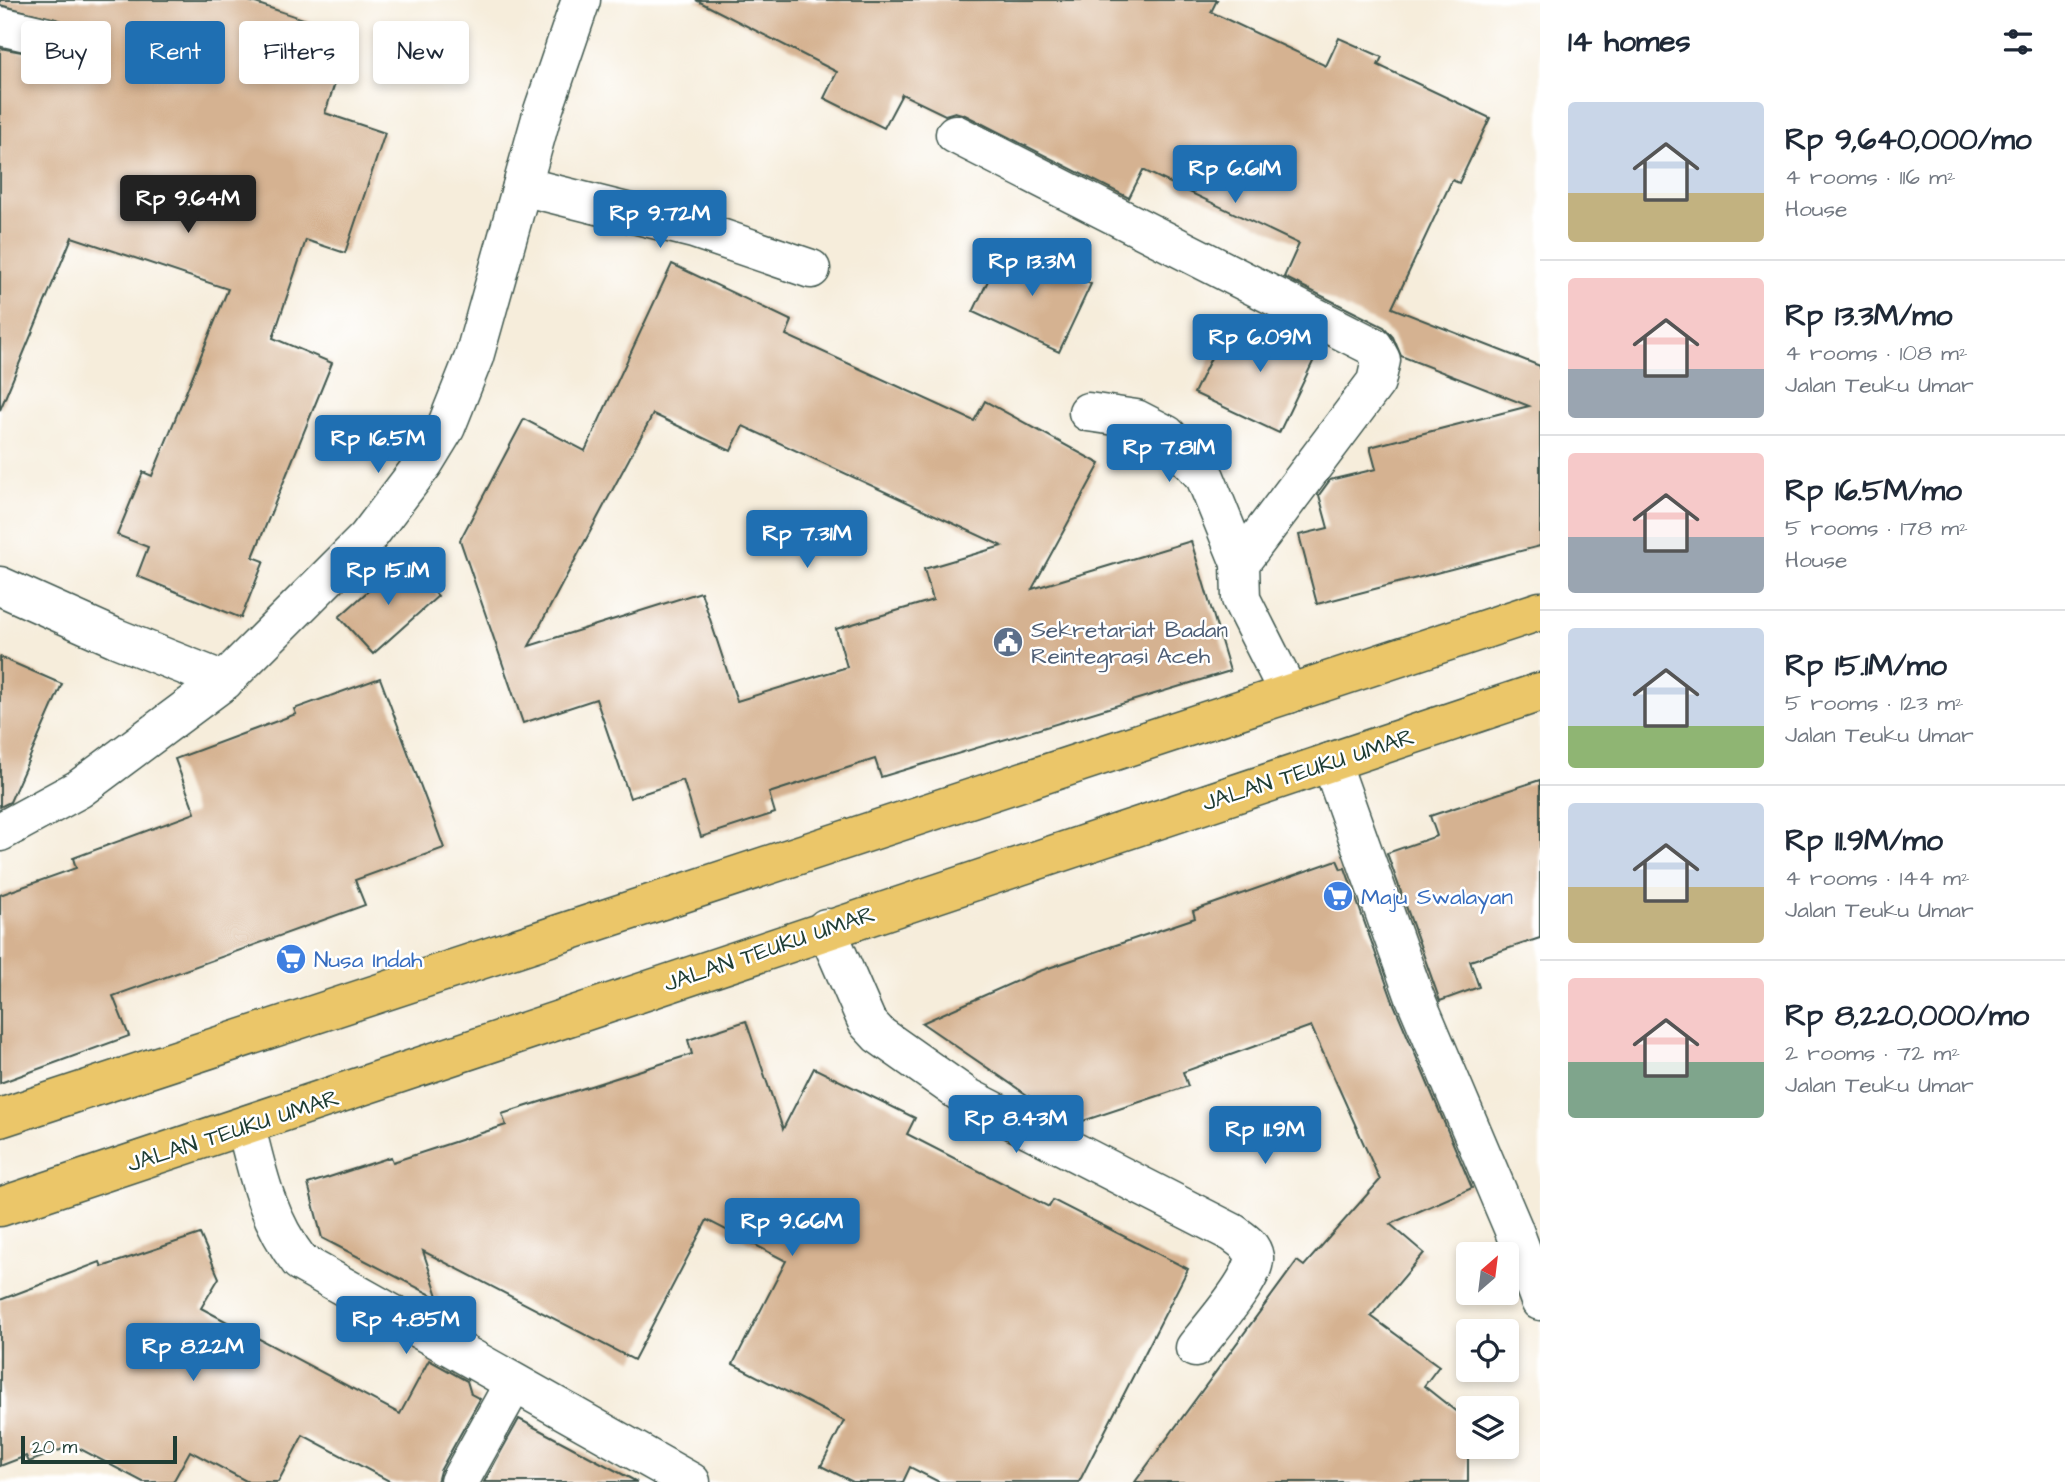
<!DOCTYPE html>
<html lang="en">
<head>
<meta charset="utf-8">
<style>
  :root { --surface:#fff; --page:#f2f2f3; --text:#1f2937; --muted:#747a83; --line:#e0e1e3; --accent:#1f6fb2 }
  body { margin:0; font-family:"Architects Daughter",sans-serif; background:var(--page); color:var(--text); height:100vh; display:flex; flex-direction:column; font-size:26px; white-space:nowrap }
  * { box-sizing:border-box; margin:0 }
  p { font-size:23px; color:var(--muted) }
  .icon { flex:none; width:38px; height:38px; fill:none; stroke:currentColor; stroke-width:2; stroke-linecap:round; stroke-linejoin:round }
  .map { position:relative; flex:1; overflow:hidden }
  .drawer { display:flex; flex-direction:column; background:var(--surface); width:525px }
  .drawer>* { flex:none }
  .top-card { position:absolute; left:21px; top:21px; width:665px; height:63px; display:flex; gap:14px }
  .needle { width:46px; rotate:28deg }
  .controls { position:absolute; left:1456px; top:1242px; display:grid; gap:14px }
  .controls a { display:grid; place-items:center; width:63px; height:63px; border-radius:7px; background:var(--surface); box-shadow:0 4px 10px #0003; font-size:35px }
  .scale { position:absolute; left:21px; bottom:18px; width:156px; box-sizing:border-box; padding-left:7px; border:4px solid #1f3d34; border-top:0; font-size:19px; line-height:24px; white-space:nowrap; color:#1f3d34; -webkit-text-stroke:5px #fff; paint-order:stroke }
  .price { position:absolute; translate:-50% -60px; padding:0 16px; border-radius:7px; background:var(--accent); color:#fff; font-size:23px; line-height:46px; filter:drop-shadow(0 2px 4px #0008) }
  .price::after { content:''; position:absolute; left:50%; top:42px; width:21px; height:16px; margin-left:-10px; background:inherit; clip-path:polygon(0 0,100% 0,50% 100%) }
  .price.current { background:#222; color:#fff }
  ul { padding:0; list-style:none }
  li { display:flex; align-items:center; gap:21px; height:175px; padding:0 28px }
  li+li { border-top:2px solid var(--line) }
  li span { display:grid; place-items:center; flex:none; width:196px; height:140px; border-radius:7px; color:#555 }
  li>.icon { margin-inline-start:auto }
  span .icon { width:84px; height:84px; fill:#fffc; stroke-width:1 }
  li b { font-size:30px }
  h2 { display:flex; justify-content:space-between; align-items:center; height:84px; padding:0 28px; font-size:30px }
  .tag { padding:0 24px; border-radius:7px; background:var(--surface); box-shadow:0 4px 10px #0003; font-size:24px; line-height:63px }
  .tag.current { background:var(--accent); color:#fff }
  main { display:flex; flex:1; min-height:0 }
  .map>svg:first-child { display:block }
</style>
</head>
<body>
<main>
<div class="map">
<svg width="1540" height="1482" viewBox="0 0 1540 1482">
  <rect width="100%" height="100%" fill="#fff"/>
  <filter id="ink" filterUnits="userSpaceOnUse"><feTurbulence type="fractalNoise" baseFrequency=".0143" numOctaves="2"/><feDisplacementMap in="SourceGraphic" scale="14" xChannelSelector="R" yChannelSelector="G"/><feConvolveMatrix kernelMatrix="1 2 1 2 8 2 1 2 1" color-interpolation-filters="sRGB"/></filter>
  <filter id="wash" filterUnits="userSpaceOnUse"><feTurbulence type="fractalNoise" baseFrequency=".00686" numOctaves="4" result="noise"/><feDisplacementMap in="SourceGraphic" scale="28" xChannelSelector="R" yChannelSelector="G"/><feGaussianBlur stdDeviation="1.57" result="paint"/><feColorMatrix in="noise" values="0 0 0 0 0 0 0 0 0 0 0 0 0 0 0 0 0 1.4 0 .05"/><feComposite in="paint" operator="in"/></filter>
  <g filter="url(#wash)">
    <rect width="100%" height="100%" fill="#f6eddb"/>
    <g id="blocks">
      <g fill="#d5b291" fill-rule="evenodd">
        <path d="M0,0H246L351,35L325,113L385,133L345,253L306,240L273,338L332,363L253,557L264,561L241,618L137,576L148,547L117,535L143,472L152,476L228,289L72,237L0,410V48L54,58L64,51L69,41V30L62,21L0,5Z"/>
        <path d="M696,0H1217L1211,12L1326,66L1339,38L1382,57L1378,65L1490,118L1459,183L1452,180L1392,308L1540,366V546L1317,604L1299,535L1328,528L1319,495L1330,480L1376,469L1370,447L1529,406L1401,356L1393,337L1384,327L1284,277L1299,244L1143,170L1129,198L965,115L955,112L945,115L902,94L884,128L824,98L837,72Z"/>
        <path d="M1006,243L1091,284L1059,352L973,312Z"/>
        <path d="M672,264L792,321L786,335L974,421L985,401L1100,464L1032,589L1191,541L1230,671L881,777L875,759L769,793L775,813L701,837L683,780L630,798L596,699L523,723L460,540L524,419L585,451ZM653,414L731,451L743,426L1002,546L924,569L933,600L836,629L847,667L737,701L701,592L529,646Z"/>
        <path d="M1265,316L1321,345L1279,433L1194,393L1221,337L1249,350Z"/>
        <path d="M404,559L438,596L373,654L339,617Z"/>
        <path d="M0,657L62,684L10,802L0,807Z"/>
        <path d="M380,678L444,848L355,880L365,905L113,996L129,1036L0,1083V895L76,868L73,858L195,813L175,759L296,714L294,709Z"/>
        <path d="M1540,780V938L1470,961L1479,987L1440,1001L1387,853L1437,836L1430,816Z"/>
        <path d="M1337,860L1341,869L1345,868L1393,1002L1472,1188L1390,1224L1424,1253L1371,1316L1439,1366L1424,1386L1468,1421V1482H1135L1297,1261L1304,1266L1380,1180L1311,1026L1183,1072L1188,1086L1071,1125L922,1023L1037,972L1195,918L1193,911Z"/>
        <path d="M746,1021L783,1129L814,1068L915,1118L907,1134L1049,1207L1053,1200L1188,1269L1079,1482H939L910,1467L903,1482H853L821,1466L844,1421L733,1364L786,1261L707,1220L634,1360L423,1251L439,1299L322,1238L308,1184L391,1157L393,1162L506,1125L502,1114L692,1054L688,1040Z"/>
        <path d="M200,1234L219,1278L201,1308L400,1414L429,1360L467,1381L471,1394L480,1399L440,1471L437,1482H391L303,1435L278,1482H248L190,1451L173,1482H143L73,1445L29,1462L26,1456L0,1466V1300L100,1262L102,1267Z"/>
        <path d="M519,1419L637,1482H484Z"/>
      </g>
    </g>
  </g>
  <g filter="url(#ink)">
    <use href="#blocks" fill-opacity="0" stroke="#3f574d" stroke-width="2"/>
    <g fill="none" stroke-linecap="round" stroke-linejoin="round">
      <g stroke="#3f574d" stroke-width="41">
        <g id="minor">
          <path d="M0,26L48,37"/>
          <path d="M955,134L1374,347L1381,360L1376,382L1240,563L1241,599L1289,694"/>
          <path d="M522,186L694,229L811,269"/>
          <path d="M1088,412L1136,419L1167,435L1205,477L1240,563"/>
          <path d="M0,586L116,638L224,681"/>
          <path d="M1331,762L1414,995L1513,1228L1540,1301"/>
          <path d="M0,832L79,789L224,681L367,538L424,463L446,427L474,357L543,111L581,0"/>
          <path d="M826,928L867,1022L879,1035L967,1097L1233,1233C1242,1240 1252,1245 1254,1257C1257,1276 1208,1331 1195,1348"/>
          <path d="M246,1127C258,1176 268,1221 300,1262L691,1482"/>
          <path d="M459,1482L514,1383"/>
        </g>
      </g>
      <g stroke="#3f574d" stroke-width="41">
        <g id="highway">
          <path d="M0,1118L1540,611"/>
          <path d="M0,1207L1540,692"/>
        </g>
      </g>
      <use href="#minor" stroke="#fff" stroke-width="38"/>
      <use href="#highway" stroke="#ebc669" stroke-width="38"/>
    </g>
  </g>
  <defs>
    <g id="civic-disc" transform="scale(1.575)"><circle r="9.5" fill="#5c6f8a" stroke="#fff"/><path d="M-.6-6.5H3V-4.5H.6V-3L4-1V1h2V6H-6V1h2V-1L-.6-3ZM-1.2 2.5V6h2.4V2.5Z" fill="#fff"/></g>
    <g id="supermarket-disc" transform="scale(1.575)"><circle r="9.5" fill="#3f7fe0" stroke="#fff"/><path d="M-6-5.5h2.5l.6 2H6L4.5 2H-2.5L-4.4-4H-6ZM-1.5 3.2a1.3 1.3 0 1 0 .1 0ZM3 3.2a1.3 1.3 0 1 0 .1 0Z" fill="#fff"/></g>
  </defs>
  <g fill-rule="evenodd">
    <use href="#civic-disc" x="1008" y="642"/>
    <use href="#supermarket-disc" x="1338" y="896"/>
    <use href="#supermarket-disc" x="291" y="959"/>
  </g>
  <g text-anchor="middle" stroke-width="5" stroke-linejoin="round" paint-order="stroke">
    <g font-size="23" fill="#4e5e75" stroke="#fff" text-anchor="start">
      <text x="1031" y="637">Sekretariat Badan<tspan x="1031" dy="26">Reintegrasi Aceh</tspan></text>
    </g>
    <g font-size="23" fill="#1f3d34" stroke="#fff">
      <text transform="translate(1308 769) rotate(-18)" y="8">JALAN TEUKU UMAR</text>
      <text transform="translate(769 948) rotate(-19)" y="8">JALAN TEUKU UMAR</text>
      <text transform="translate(233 1130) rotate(-18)" y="8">JALAN TEUKU UMAR</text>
    </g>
    <g font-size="23" fill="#366cbe" stroke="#fff" text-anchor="start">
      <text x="1361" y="904">Maju Swalayan</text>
      <text x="314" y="967">Nusa Indah</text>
    </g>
  </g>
</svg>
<div class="controls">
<a><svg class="needle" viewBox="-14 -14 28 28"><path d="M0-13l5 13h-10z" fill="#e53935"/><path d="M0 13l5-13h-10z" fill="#747a83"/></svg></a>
<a><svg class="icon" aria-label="locate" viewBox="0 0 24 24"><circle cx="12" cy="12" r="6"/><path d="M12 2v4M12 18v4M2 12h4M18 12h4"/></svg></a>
<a><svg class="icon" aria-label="layers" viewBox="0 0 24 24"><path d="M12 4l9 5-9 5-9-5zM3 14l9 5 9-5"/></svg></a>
</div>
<div class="scale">20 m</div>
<b class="price" style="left:1235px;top:205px">Rp 6.61M</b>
<b class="price current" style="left:188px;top:235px">Rp 9.64M</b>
<b class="price" style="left:660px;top:250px">Rp 9.72M</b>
<b class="price" style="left:1032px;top:298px">Rp 13.3M</b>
<b class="price" style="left:1260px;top:374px">Rp 6.09M</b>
<b class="price" style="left:378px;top:475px">Rp 16.5M</b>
<b class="price" style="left:1169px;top:484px">Rp 7.81M</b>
<b class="price" style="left:807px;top:570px">Rp 7.31M</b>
<b class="price" style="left:388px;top:607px">Rp 15.1M</b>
<b class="price" style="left:1016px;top:1155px">Rp 8.43M</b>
<b class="price" style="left:1265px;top:1166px">Rp 11.9M</b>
<b class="price" style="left:792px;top:1258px">Rp 9.66M</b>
<b class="price" style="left:406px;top:1356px">Rp 4.85M</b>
<b class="price" style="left:193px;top:1383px">Rp 8.22M</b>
<div class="top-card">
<a class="tag">Buy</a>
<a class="tag current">Rent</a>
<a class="tag">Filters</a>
<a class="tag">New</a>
</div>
</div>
<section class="drawer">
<h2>14 homes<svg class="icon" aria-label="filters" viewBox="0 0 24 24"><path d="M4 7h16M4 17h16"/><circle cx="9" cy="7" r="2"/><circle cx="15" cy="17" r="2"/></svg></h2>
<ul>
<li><span style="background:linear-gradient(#c9d6e8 65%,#c2b280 0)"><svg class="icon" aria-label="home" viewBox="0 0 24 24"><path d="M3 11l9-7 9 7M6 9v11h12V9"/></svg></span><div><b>Rp 9,640,000/mo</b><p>4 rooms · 116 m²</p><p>House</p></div></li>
<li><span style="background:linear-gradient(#f6c9c9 65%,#9aa5b1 0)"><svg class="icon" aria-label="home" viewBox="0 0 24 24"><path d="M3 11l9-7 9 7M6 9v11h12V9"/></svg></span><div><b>Rp 13.3M/mo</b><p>4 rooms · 108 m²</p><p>Jalan Teuku Umar</p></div></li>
<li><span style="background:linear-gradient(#f6c9c9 60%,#9aa5b1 0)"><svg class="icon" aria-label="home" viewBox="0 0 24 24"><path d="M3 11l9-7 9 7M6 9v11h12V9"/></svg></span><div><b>Rp 16.5M/mo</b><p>5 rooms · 178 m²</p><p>House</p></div></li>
<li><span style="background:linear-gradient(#c9d6e8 70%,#8fb573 0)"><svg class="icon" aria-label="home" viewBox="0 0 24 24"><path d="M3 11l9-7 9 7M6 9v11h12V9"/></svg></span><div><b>Rp 15.1M/mo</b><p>5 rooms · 123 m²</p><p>Jalan Teuku Umar</p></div></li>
<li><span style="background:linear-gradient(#c9d6e8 60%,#c2b280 0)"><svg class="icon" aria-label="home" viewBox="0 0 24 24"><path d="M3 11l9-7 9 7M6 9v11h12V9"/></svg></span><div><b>Rp 11.9M/mo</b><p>4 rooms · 144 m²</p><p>Jalan Teuku Umar</p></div></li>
<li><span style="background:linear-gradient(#f6c9c9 60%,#7fa58c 0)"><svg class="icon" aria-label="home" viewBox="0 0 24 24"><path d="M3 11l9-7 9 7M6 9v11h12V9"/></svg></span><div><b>Rp 8,220,000/mo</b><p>2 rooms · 72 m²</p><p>Jalan Teuku Umar</p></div></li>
</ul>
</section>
</main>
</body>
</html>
